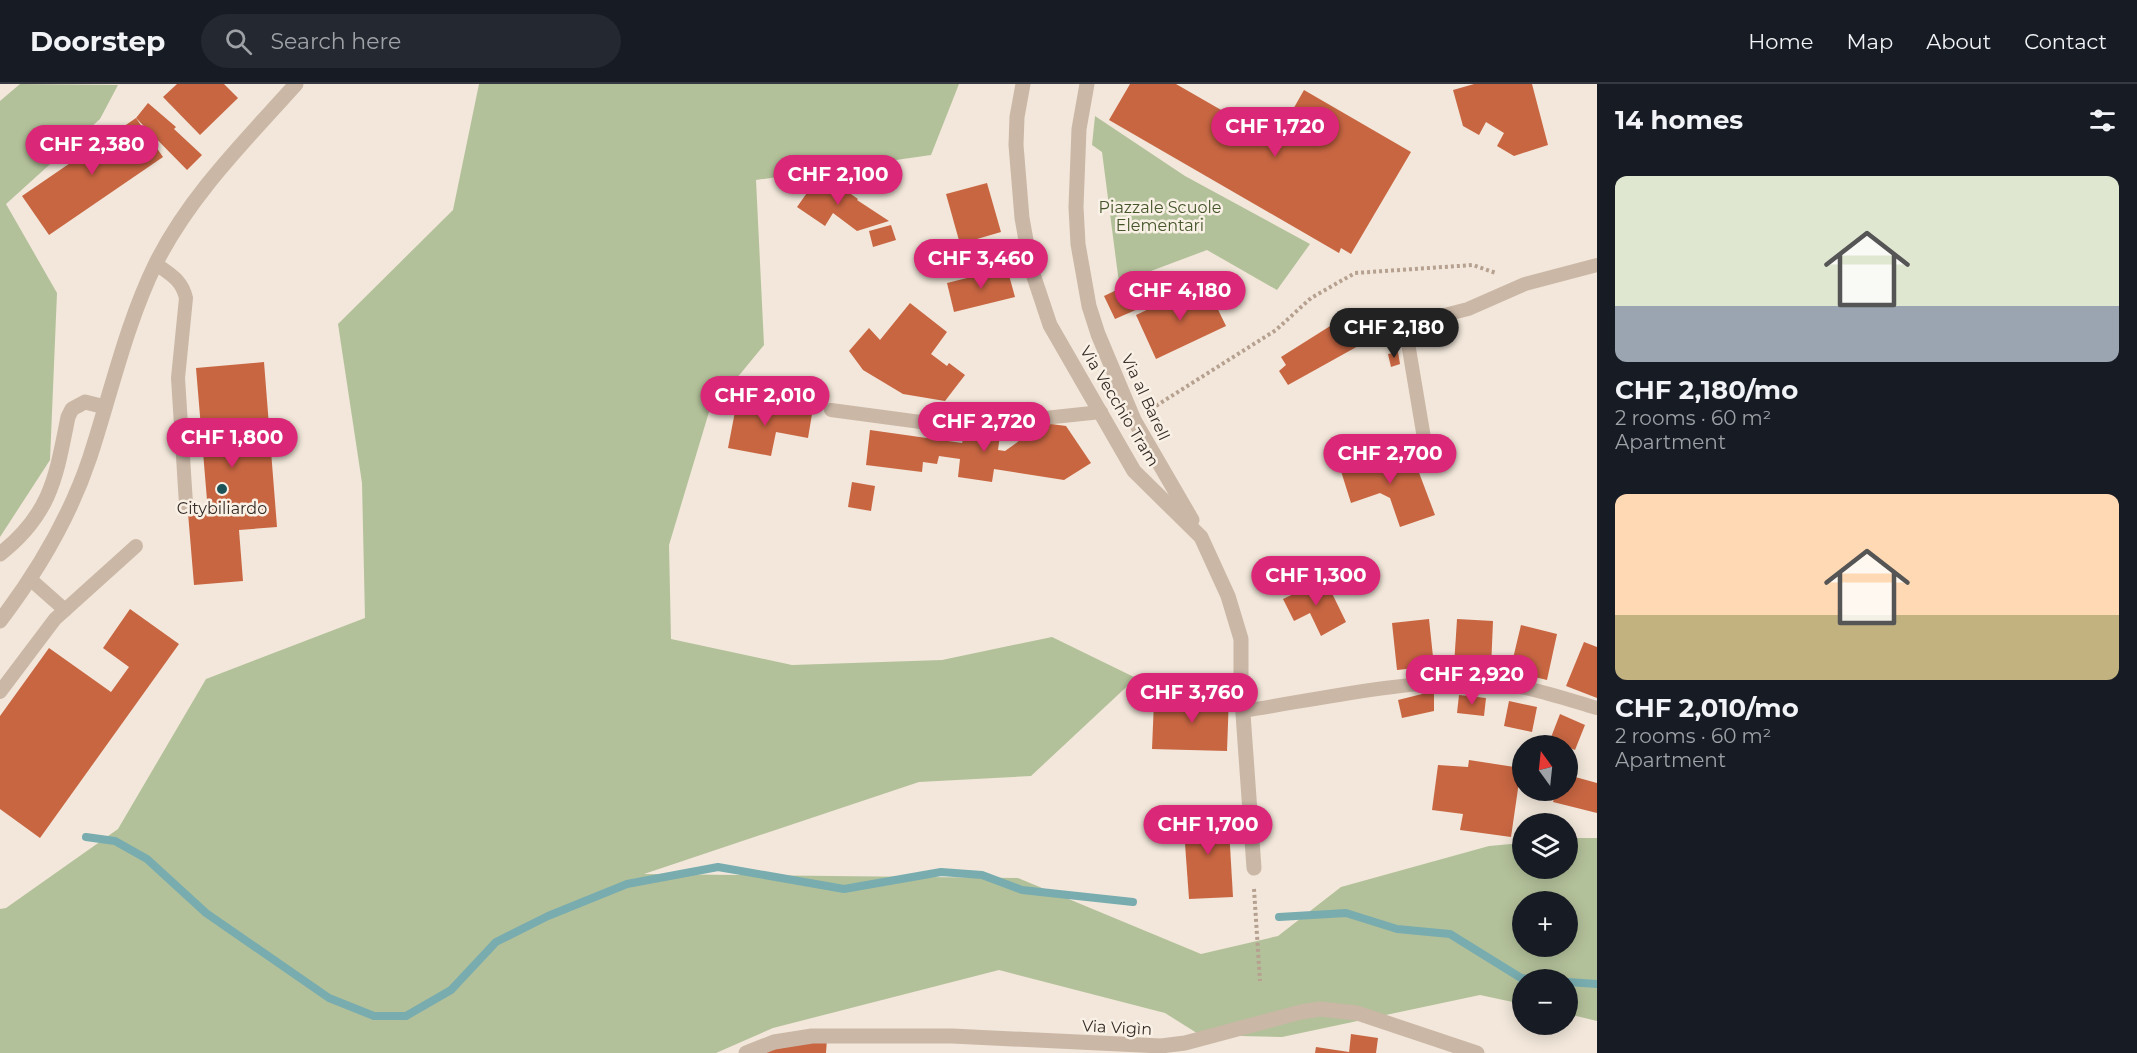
<!DOCTYPE html>
<html lang="en">
<head>
<meta charset="utf-8">
<style>
  :root { --surface:#171b24; --page:#242831; --text:#f1f3f6; --muted:#9ea1a6; --line:#363941; --accent:#db2777 }
  body { margin:0; font-family:Montserrat,sans-serif; background:var(--page); color:var(--text); height:100vh; display:flex; flex-direction:column; font-size:22px; white-space:nowrap }
  * { box-sizing:border-box; margin:0 }
  p { font-size:20px; color:var(--muted) }
  .icon { flex:none; width:33px; height:33px; fill:none; stroke:currentColor; stroke-width:2; stroke-linecap:round; stroke-linejoin:round }
  .map { position:relative; flex:1; overflow:hidden }
  .panel { display:flex; flex-direction:column; background:var(--surface); width:540px }
  .panel>* { flex:none }
  .needle { width:39px; rotate:345deg }
  .fabs { position:absolute; left:1512px; top:651px; display:grid; gap:12px }
  .fabs a { display:grid; place-items:center; width:66px; height:66px; border-radius:50%; background:var(--surface); box-shadow:0 3px 15px #0003; font-size:30px }
  .price { position:absolute; translate:-50% -51px; padding:0 14px; border-radius:21px; background:var(--accent); color:#fff; font-size:20px; line-height:39px; filter:drop-shadow(0 2px 3px #0008) }
  .price::after { content:''; position:absolute; left:50%; top:36px; width:18px; height:14px; margin-left:-9px; background:inherit; clip-path:polygon(0 0,100% 0,50% 100%) }
  .price.active { background:#222; color:#fff }
  ul { padding:0; list-style:none }
  li { display:grid; align-content:center; gap:12px; height:318px; padding:0 18px }
  li span { display:grid; place-items:center; height:186px; border-radius:12px; color:#555 }
  li>.icon { margin-inline-start:auto }
  span .icon { width:108px; height:108px; fill:#fffc; stroke-width:1 }
  li b { font-size:26px }
  h2 { display:flex; justify-content:space-between; align-items:center; height:72px; padding:0 18px; font-size:26px }
  header { display:flex; align-items:center; gap:36px; box-sizing:border-box; height:84px; padding:0 30px; background:var(--surface); border-bottom:2px solid var(--line) }
  header strong { font-size:28px }
  nav { display:flex; gap:33px; margin-inline-start:auto; font-size:21px }
  .search { width:420px; height:54px; background:var(--page); display:flex; align-items:center; gap:15px; box-sizing:border-box; padding:0 21px; border-radius:33px; color:var(--muted); font-size:22px }
  main { display:flex; flex:1; min-height:0 }
  .map>svg:first-child { display:block }
</style>
</head>
<body>
<header>
<strong>Doorstep</strong>
<div class="search"><svg class="icon" aria-label="search" viewBox="0 0 24 24"><circle cx="10" cy="10" r="6"/><path d="M15 15l6 6"/></svg>Search here</div>
<nav><a>Home</a><a>Map</a><a>About</a><a>Contact</a></nav>
</header>
<main>
<div class="map">
<svg width="1597" height="969" viewBox="0 0 1597 969">
  <rect width="100%" height="100%" fill="#f2e7da"/>
  <g fill="#b3c19a" fill-rule="evenodd">
    <path d="M20,0L118,1L100,35L6,120L57,209L50,376L0,453V17Z"/>
    <path d="M479,0H959L931,71L756,96L764,261L709,328L669,461L671,555L792,581L942,576L1052,553L1136,594L1031,692L919,698L644,790L1018,794L1201,870L1278,852L1341,803L1489,762L1522,759V784H1568V754H1597V937L1568,930V896H1522V920L1480,911L1282,953L1200,951L1165,929L999,886L773,944L716,969H0V825L6,824L118,745L206,595L365,534L362,399L338,240L453,126ZM1522,818H1568V862H1522Z"/>
    <path d="M1095,32L1185,92L1310,160L1277,206L1207,166L1119,199L1102,68L1092,61Z"/>
  </g>
  <g fill="none" stroke-linecap="round" stroke-linejoin="round">
    <g stroke="#78acaf" stroke-width="8">
      <path d="M86,753L115,757L147,775L206,829L329,914L374,932H406L451,906L496,858L548,832L627,800L718,783L844,805L941,788L982,791L1022,806L1133,818"/>
      <path d="M1279,833L1346,829L1397,845L1450,850L1521,894L1538,896"/>
      <path d="M1568,898L1597,900"/>
    </g>
  </g>
  <g fill="#c86642">
    <path d="M177,0H224L238,14L200,51L163,13Z"/>
    <path d="M1130,0H1176L1275,57L1304,6L1411,68L1351,170L1341,164L1339,169L1109,36Z"/>
    <path d="M1474,0H1532L1548,61L1514,72L1497,62L1504,49L1486,38L1479,51L1463,42L1453,6Z"/>
    <path d="M148,19L176,43L174,45L202,71L187,86L136,34Z"/>
    <path d="M136,34L163,73L49,151L22,112Z"/>
    <path d="M821,89L858,115L857,116L889,137L857,147L833,129L825,142L797,123Z"/>
    <path d="M987,99L1001,148L960,160L946,110Z"/>
    <path d="M891,141L896,156L873,163L869,147Z"/>
    <path d="M1007,184L1015,213L954,228L947,199Z"/>
    <path d="M1127,201L1138,225L1115,235L1104,212Z"/>
    <path d="M1207,203L1226,242L1156,275L1136,231L1187,207L1190,211Z"/>
    <path d="M910,219L947,248L931,270L947,282L949,279L965,291L945,317L903,310L863,286L849,267L869,244L880,256Z"/>
    <path d="M1354,227L1357,232L1355,234L1369,256L1288,301L1279,287L1286,281L1281,273Z"/>
    <path d="M1398,268L1400,280L1391,283L1388,270Z"/>
    <path d="M264,278L277,443L239,446L243,497L194,501L188,429L208,428L196,284Z"/>
    <path d="M737,317L812,330L808,354L776,348L771,372L728,364Z"/>
    <path d="M1044,339L1066,342L1091,379L1064,396L994,385L992,398L958,393L960,375L939,372L937,380L923,378L922,388L866,381L870,346L962,359L966,346L1000,351L998,366L1005,367Z"/>
    <path d="M1392,366L1415,378L1435,431L1400,443L1390,414L1380,409L1351,419L1340,384Z"/>
    <path d="M852,398L875,402L871,427L848,423Z"/>
    <path d="M1325,495L1346,538L1321,552L1310,529L1294,537L1283,515Z"/>
    <path d="M130,525L179,560L40,754L0,725V632L49,564L111,608L129,583L103,564Z"/>
    <path d="M1429,535L1434,582L1397,586L1392,539Z"/>
    <path d="M1457,535L1493,537L1491,584L1454,582Z"/>
    <path d="M1521,541L1557,550L1547,596L1510,587Z"/>
    <path d="M1584,558L1597,563V614L1566,602Z"/>
    <path d="M1434,607V627L1402,634L1398,616Z"/>
    <path d="M1180,611L1229,612L1227,667L1152,665L1154,617L1180,618Z"/>
    <path d="M1459,611L1486,614L1484,632L1457,629Z"/>
    <path d="M1509,617L1537,623L1532,648L1504,642Z"/>
    <path d="M1560,630L1585,641L1575,666L1550,656Z"/>
    <path d="M1469,676L1521,684L1511,753L1460,746L1463,730L1432,726L1438,681L1468,683Z"/>
    <path d="M1568,691L1597,699V729L1553,718L1556,706H1568Z"/>
    <path d="M1228,728L1233,813L1189,815L1183,732Z"/>
    <path d="M1351,950L1378,954L1376,969H1349Z"/>
    <path d="M827,955L826,969H756Z"/>
    <path d="M1316,963L1349,968V969H1315Z"/>
  </g>
  <g fill="none" stroke-linecap="round" stroke-linejoin="round">
    <g stroke="#b6a190" stroke-width="4" stroke-dasharray="3 3" stroke-linecap="butt">
      <path d="M1151,325L1276,246L1311,214L1355,189L1473,181L1496,189"/>
      <path d="M1254,805L1260,897"/>
    </g>
    <g stroke="#cab7a6" stroke-width="14">
      <path d="M156,180C170,190 182,196 186,214L178,294L186,420"/>
      <path d="M831,326L958,343L1101,328"/>
      <path d="M1425,360L1408,259L1409,246L1421,237L1468,225L1525,200L1597,181"/>
      <path d="M30,495L65,526"/>
      <path d="M0,608L55,535L136,462"/>
      <path d="M1243,627C1320,615 1403,596 1480,598C1520,599 1559,613 1597,624"/>
    </g>
    <g stroke="#cab7a6" stroke-width="15">
      <path d="M1023,0L1017,33L1016,61L1022,134L1031,184L1050,241L1134,387L1201,453L1228,512L1241,555V602L1254,784"/>
      <path d="M1087,0L1079,45L1076,123L1078,160L1089,222L1098,250L1134,336L1192,436"/>
      <path d="M0,470C51,430 56,393 68,333L72,325L85,318L105,323"/>
      <path d="M746,969L774,958L812,952H952L1161,962L1185,959L1301,928L1320,925L1357,929L1477,969"/>
    </g>
    <path stroke="#cab7a6" stroke-width="15" d="M0,537C38,487 70,433 90,373C111,309 126,240 156,179C190,111 246,56 296,0"/>
  </g>
  <circle fill="#1c5358" stroke="#faf1e6" stroke-width="2" cx="222" cy="405" r="6"/>
  <g text-anchor="middle" stroke-width="5" stroke-linejoin="round" paint-order="stroke">
    <g font-size="16" fill="#44552a" stroke="#faf1e6">
      <text x="1160" y="129">Piazzale Scuole<tspan x="1160" dy="18">Elementari</tspan></text>
    </g>
    <g font-size="16" fill="#362c27" stroke="#faf1e6">
      <text transform="translate(1146 313) rotate(65)" y="6">Via al Barell</text>
      <text transform="translate(1120 322) rotate(59)" y="6">Via Vecchio Tram</text>
      <text transform="translate(1117 943) rotate(3)" y="6">Via Vigìn</text>
    </g>
    <g font-size="16" fill="#362c27" stroke="#faf1e6">
      <text x="222" y="430">Citybiliardo</text>
    </g>
  </g>
</svg>
<div class="fabs">
<a><svg class="needle" viewBox="-14 -14 28 28"><path d="M0-13l5 13h-10z" fill="#e53935"/><path d="M0 13l5-13h-10z" fill="#9ea1a6"/></svg></a>
<a><svg class="icon" aria-label="layers" viewBox="0 0 24 24"><path d="M12 4l9 5-9 5-9-5zM3 14l9 5 9-5"/></svg></a>
<a>+</a>
<a>−</a>
</div>
<b class="price" style="left:1275px;top:74px">CHF 1,720</b>
<b class="price" style="left:92px;top:92px">CHF 2,380</b>
<b class="price" style="left:838px;top:122px">CHF 2,100</b>
<b class="price" style="left:981px;top:206px">CHF 3,460</b>
<b class="price" style="left:1180px;top:238px">CHF 4,180</b>
<b class="price active" style="left:1394px;top:275px">CHF 2,180</b>
<b class="price" style="left:765px;top:343px">CHF 2,010</b>
<b class="price" style="left:984px;top:369px">CHF 2,720</b>
<b class="price" style="left:232px;top:385px">CHF 1,800</b>
<b class="price" style="left:1390px;top:401px">CHF 2,700</b>
<b class="price" style="left:1316px;top:523px">CHF 1,300</b>
<b class="price" style="left:1472px;top:622px">CHF 2,920</b>
<b class="price" style="left:1192px;top:640px">CHF 3,760</b>
<b class="price" style="left:1208px;top:772px">CHF 1,700</b>
</div>
<section class="panel">
<h2>14 homes<svg class="icon" aria-label="filters" viewBox="0 0 24 24"><path d="M4 7h16M4 17h16"/><circle cx="9" cy="7" r="2"/><circle cx="15" cy="17" r="2"/></svg></h2>
<ul>
<li><span style="background:linear-gradient(#dfe7d0 70%,#9aa5b1 0)"><svg class="icon" aria-label="home" viewBox="0 0 24 24"><path d="M3 11l9-7 9 7M6 9v11h12V9"/></svg></span><div><b>CHF 2,180/mo</b><p>2 rooms · 60 m²</p><p>Apartment</p></div></li>
<li><span style="background:linear-gradient(#ffd9b3 65%,#c2b280 0)"><svg class="icon" aria-label="home" viewBox="0 0 24 24"><path d="M3 11l9-7 9 7M6 9v11h12V9"/></svg></span><div><b>CHF 2,010/mo</b><p>2 rooms · 60 m²</p><p>Apartment</p></div></li>
</ul>
</section>
</main>
</body>
</html>
